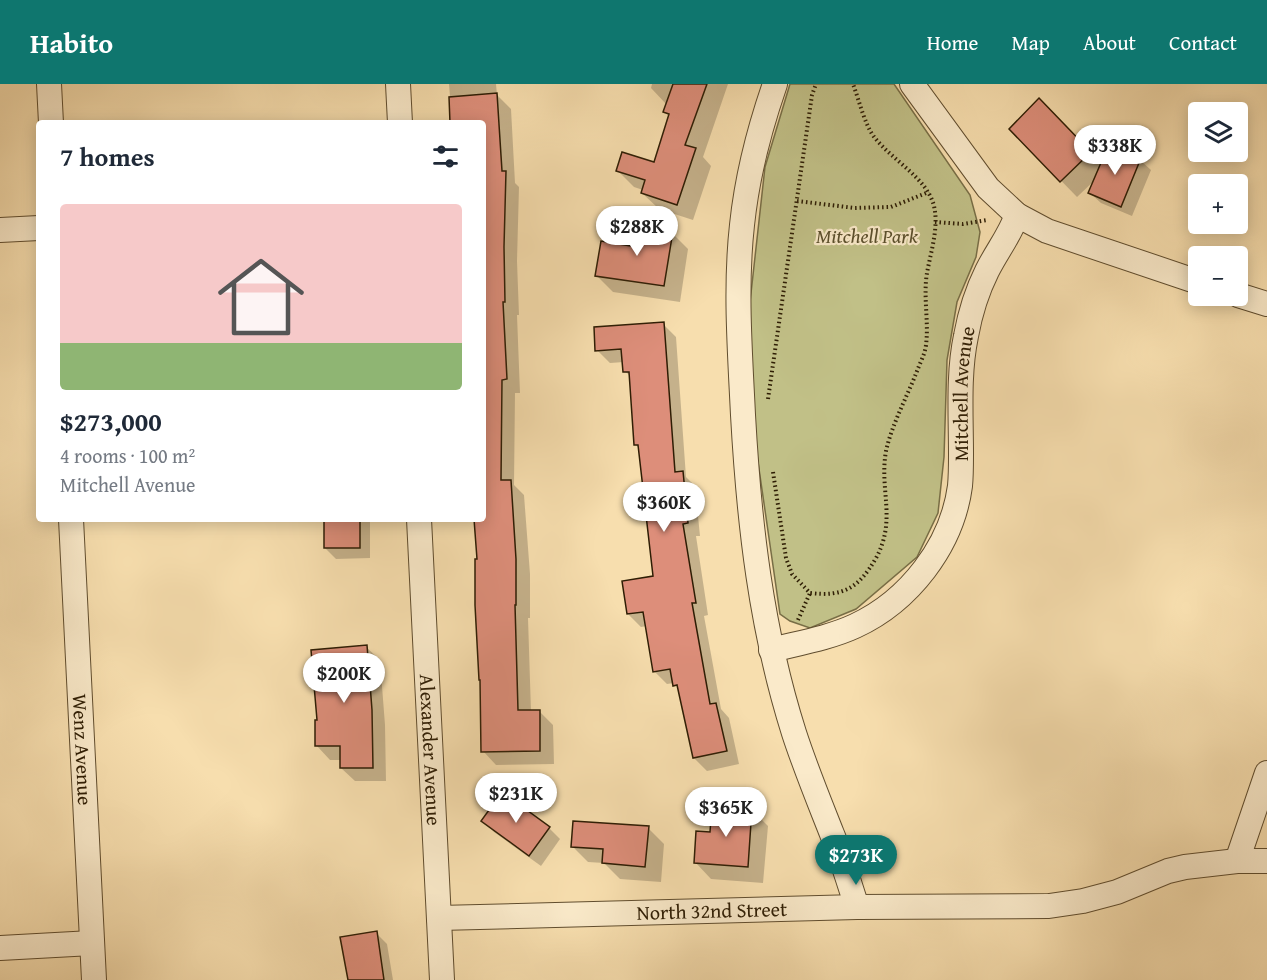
<!DOCTYPE html>
<html lang="en">
<head>
<meta charset="utf-8">
<style>
  :root { --surface:#fff; --page:#f6f6f7; --text:#1f2937; --muted:#747a83; --accent:#0f766e }
  body { margin:0; font-family:"Gentium Book Plus",serif; background:var(--page); color:var(--text); height:100vh; display:flex; flex-direction:column; font-size:22px; white-space:nowrap }
  * { box-sizing:border-box; margin:0 }
  p { font-size:20px; color:var(--muted) }
  .icon { flex:none; width:33px; height:33px; fill:none; stroke:currentColor; stroke-width:2; stroke-linecap:round; stroke-linejoin:round }
  .map { position:relative; flex:1; overflow:hidden }
  .panel { position:absolute; left:36px; top:36px; width:450px; height:402px; display:flex; flex-direction:column; background:var(--surface); border-radius:6px; box-shadow:0 3px 15px #0003 }
  .panel>* { flex:none }
  .tools { position:absolute; left:1188px; top:18px; display:grid; gap:12px }
  .tools a { display:grid; place-items:center; width:60px; height:60px; border-radius:6px; background:var(--surface); box-shadow:0 3px 15px #0003; font-size:30px }
  .price { position:absolute; translate:-50% -51px; padding:0 14px; border-radius:21px; background:#fff; color:#222; font-size:20px; line-height:39px; filter:drop-shadow(0 2px 3px #0008) }
  .price::after { content:''; position:absolute; left:50%; top:36px; width:18px; height:14px; margin-left:-9px; background:inherit; clip-path:polygon(0 0,100% 0,50% 100%) }
  .price.active { background:var(--accent); color:#fff }
  ul { padding:0; list-style:none }
  li { display:grid; align-content:center; gap:12px; height:318px; padding:0 24px }
  li span { display:grid; place-items:center; height:186px; border-radius:6px; color:#555 }
  li>.icon { margin-inline-start:auto }
  span .icon { width:108px; height:108px; fill:#fffc; stroke-width:1 }
  li b { font-size:26px }
  h2 { display:flex; justify-content:space-between; align-items:center; height:72px; padding:0 24px; font-size:26px }
  header { display:flex; align-items:center; gap:36px; box-sizing:border-box; height:84px; padding:0 30px; background:var(--accent); color:#fff }
  header strong { font-size:28px }
  nav { display:flex; gap:33px; margin-inline-start:auto; font-size:21px }
  .map>svg:first-child { display:block }
</style>
</head>
<body>
<header>
<strong>Habito</strong>
<nav><a>Home</a><a>Map</a><a>About</a><a>Contact</a></nav>
</header>
<div class="map">
<svg width="1267" height="896" viewBox="0 0 1267 896">
  <rect width="100%" height="100%" fill="#f7deae"/>
  <filter id="stains"><feTurbulence type="fractalNoise" baseFrequency=".00333" numOctaves="4"/><feColorMatrix values="0 0 0 0 .2 0 0 0 0 .09 0 0 0 0 .02 0 0 0 .5 -.17"/></filter>
  <radialGradient id="worn" r=".72"><stop offset=".6" stop-color="#630" stop-opacity="0"/><stop offset="1" stop-color="#630" stop-opacity=".3"/></radialGradient>
  <path fill="#c1c087" stroke="#786e46" stroke-width="1.5" d="M790,0H894L970,111L980,148L976,173L957,218L947,276L944,373L938,429L917,473L856,525L810,544L790,537L780,530L757,371L747,245L765,83Z"/>
  <g fill="#0003">
    <path d="M449,0H496L497,11L511,25L515,99L519,103L517,177L519,231H517L520,309H515L514,401L524,411L530,490V534H528L531,628L539,627L553,641L554,680L496,681L483,667L475,435H483V39H452Z"/>
    <path d="M652,0H728L703,73L711,82L693,136L659,125L642,109L643,106L634,103L618,87L655,80L670,33L665,28L667,21L651,4Z"/>
    <path d="M1039,16L1102,81L1140,76L1151,86L1132,132L1101,119L1090,109L1096,95L1077,113L1011,45Z"/>
    <path d="M672,149L688,165L680,218L613,208L597,192L632,164Z"/>
    <path d="M663,240L676,253L686,393L695,402L700,452H696L708,531L704,532L721,625L729,634L739,680L707,687L694,674L680,606L674,599L667,600L654,587L647,542L641,543L628,530L655,493L640,365L636,361L631,293L625,287L624,278L610,279L597,266Z"/>
    <path d="M325,435H370V474L336,475L325,464Z"/>
    <path d="M366,563L380,576L385,641L386,697H355L341,684V676H330L317,662Z"/>
    <path d="M752,726L768,742L763,799L711,795L695,778L711,749Z"/>
    <path d="M483,737L549,744L560,755L541,782L494,748Z"/>
    <path d="M648,744L664,760L661,798L620,795L604,779L588,778L572,762Z"/>
    <path d="M376,849L387,860L393,896H349Z"/>
  </g>
  <g fill="#dd8e7a" stroke="#2e1d04" stroke-width="1.5">
    <path d="M673,0H707L685,61L696,64L677,121L641,109L645,96L616,87L622,68L654,78L669,30L663,28Z"/>
    <path d="M497,9L502,87H506L504,163L505,218H503L507,295L502,296L501,396H511L516,475V521H515L518,626H540V667L481,668L480,596H479L475,521V475H477L474,435H483V39H450L449,13Z"/>
    <path d="M1039,14L1091,68L1060,98L1009,45Z"/>
    <path d="M1109,60L1141,74L1121,123L1088,109Z"/>
    <path d="M634,141L673,147L664,202L595,192L601,157L630,162Z"/>
    <path d="M664,238L675,388L683,387L688,439L683,440L696,519H692L710,620L716,619L727,667L693,674L677,601L673,602L670,585L653,588L643,528L627,530L622,497L653,492L638,361H634L629,288H623L621,265L595,267L594,243Z"/>
    <rect x="324" y="435" width="36" height="29"/>
    <path d="M367,561L372,626L373,684H340V662H315V636H317L311,566Z"/>
    <path d="M502,708L550,743L529,772L481,737Z"/>
    <path d="M712,721L752,724L748,783L694,779L696,747L710,748Z"/>
    <path d="M573,737L649,742L645,783L602,779L603,765L571,763Z"/>
    <path d="M377,847L384,896H348L340,853Z"/>
  </g>
  <g fill="none" stroke-linecap="round" stroke-linejoin="round">
    <g stroke="#604d2e" stroke-width="26">
      <g id="minor">
        <path d="M49,0L51,39"/>
        <path d="M398,0L400,39"/>
        <path d="M775,0C759,46 747,93 742,141C735,204 740,268 743,331C749,439 761,545 794,649C805,683 819,717 832,750C842,774 849,799 857,823"/>
        <path d="M912,0L988,104L1017,131L1047,147L1198,198"/>
        <path d="M0,146L39,144"/>
        <path d="M1238,211L1267,220"/>
        <path id="s1" d="M71,435L94,896"/>
        <path id="s2" d="M419,435L442,896"/>
        <path id="s3" d="M771,566C799,559 829,554 855,542C909,517 952,462 960,402C961,392 961,380 961,370C961,331 958,290 966,252C970,230 977,207 987,187C997,167 1010,151 1017,131"/>
        <path d="M1237,777L1267,689"/>
        <path id="s4" d="M439,834L857,823L1049,822L1083,817L1117,808L1168,787L1185,783L1237,777H1267"/>
        <path d="M0,864L92,859"/>
      </g>
    </g>
    <g stroke="#2e1d04" stroke-width="4" stroke-dasharray="1.5 3" stroke-linecap="butt">
      <path d="M797,117L855,124L891,123L929,108"/>
      <path d="M935,138L963,140L987,136"/>
      <path d="M768,315L812,11L816,0"/>
      <path d="M773,388L786,474L792,490L810,509C843,513 859,504 876,474C897,436 879,406 886,367C892,340 907,313 917,287C920,279 925,270 926,261C929,238 923,212 927,189C931,167 939,143 934,122C927,94 893,77 875,54C865,42 859,16 853,0"/>
      <path d="M798,536L810,509"/>
    </g>
    <use href="#minor" stroke="#faeaca" stroke-width="24"/>
  </g>
  <g text-anchor="middle" stroke-width="4.5" stroke-linejoin="round" paint-order="stroke">
    <g font-size="20" font-style="italic" fill="#5a4e2b" stroke="#faeaca">
      <text x="867" y="159">Mitchell Park</text>
    </g>
    <g font-size="20" fill="#2e1d04" stroke="#faeaca">
      <text dy="7" stroke="none"><textPath href="#s3" startOffset="362">Mitchell Avenue</textPath></text>
      <text dy="7" stroke="none"><textPath href="#s1" startOffset="231">Wenz Avenue</textPath></text>
      <text dy="7" stroke="none"><textPath href="#s2" startOffset="231">Alexander Avenue</textPath></text>
      <text dy="7" stroke="none"><textPath href="#s4" startOffset="273">North 32nd Street</textPath></text>
    </g>
  </g>
  <rect width="100%" height="100%" filter="url(#stains)"/>
  <rect width="100%" height="100%" fill="url(#worn)"/>
</svg>
<div class="tools">
<a><svg class="icon" aria-label="layers" viewBox="0 0 24 24"><path d="M12 4l9 5-9 5-9-5zM3 14l9 5 9-5"/></svg></a>
<a>+</a>
<a>−</a>
</div>
<b class="price" style="left:1115px;top:92px">$338K</b>
<b class="price" style="left:637px;top:173px">$288K</b>
<b class="price" style="left:664px;top:449px">$360K</b>
<b class="price" style="left:344px;top:620px">$200K</b>
<b class="price" style="left:516px;top:740px">$231K</b>
<b class="price" style="left:726px;top:754px">$365K</b>
<b class="price active" style="left:856px;top:802px">$273K</b>
<section class="panel">
<h2>7 homes<svg class="icon" aria-label="filters" viewBox="0 0 24 24"><path d="M4 7h16M4 17h16"/><circle cx="9" cy="7" r="2"/><circle cx="15" cy="17" r="2"/></svg></h2>
<ul>
<li><span style="background:linear-gradient(#f6c9c9 75%,#8fb573 0)"><svg class="icon" aria-label="home" viewBox="0 0 24 24"><path d="M3 11l9-7 9 7M6 9v11h12V9"/></svg></span><div><b>$273,000</b><p>4 rooms · 100 m²</p><p>Mitchell Avenue</p></div></li>
</ul>
</section>
</div>
</body>
</html>
